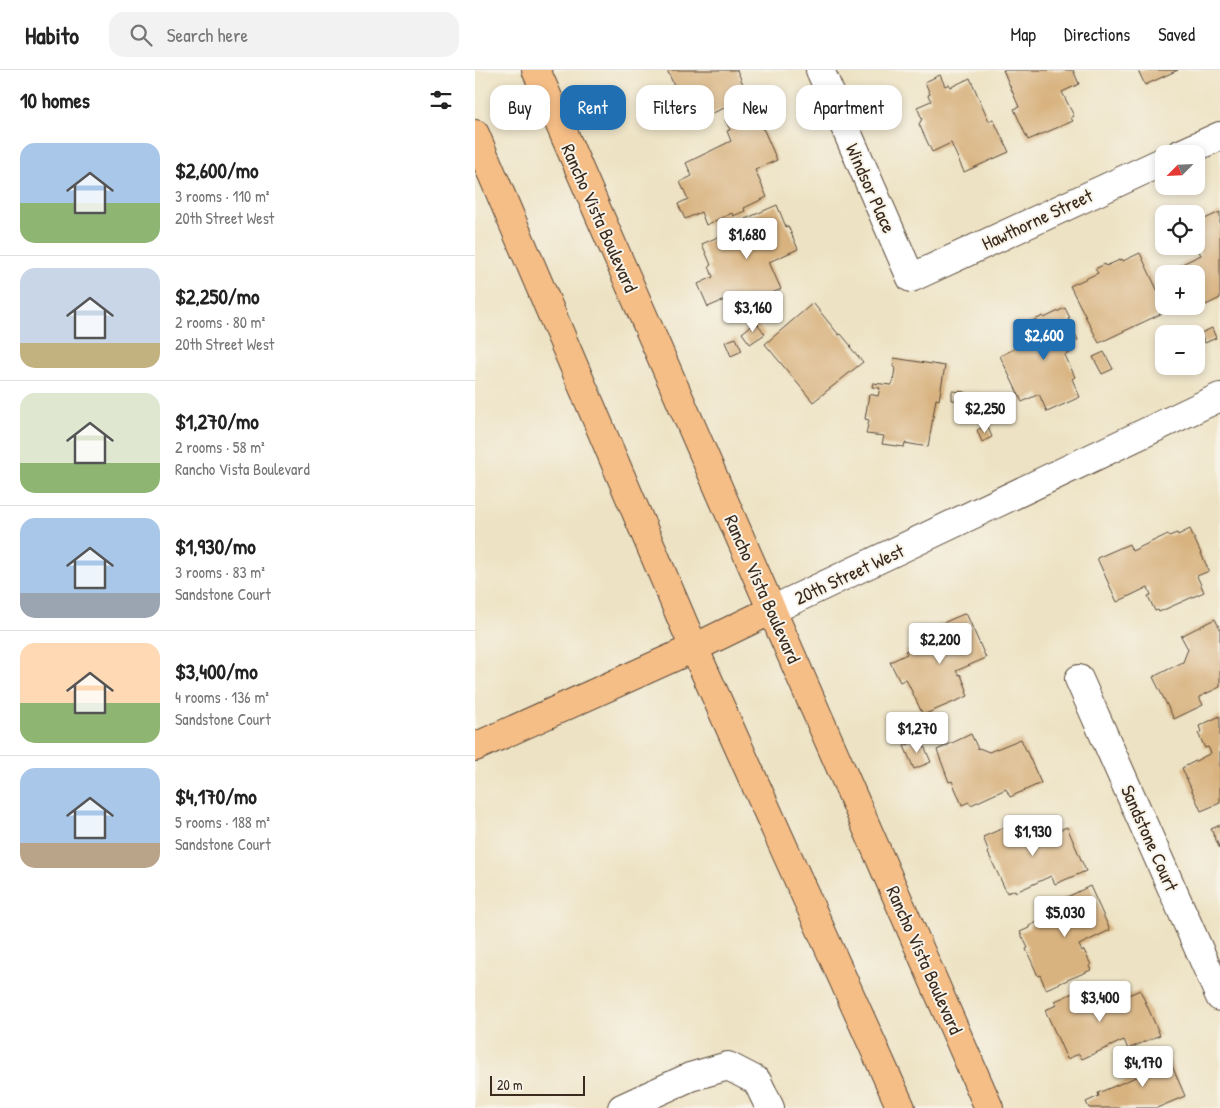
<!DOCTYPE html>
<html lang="en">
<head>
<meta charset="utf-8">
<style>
  :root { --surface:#fff; --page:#f2f2f2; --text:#222; --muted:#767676; --line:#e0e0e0; --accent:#1f6fb2 }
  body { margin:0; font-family:"Patrick Hand",sans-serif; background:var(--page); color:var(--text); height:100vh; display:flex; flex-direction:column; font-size:19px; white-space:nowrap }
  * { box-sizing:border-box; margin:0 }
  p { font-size:16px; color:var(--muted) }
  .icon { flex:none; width:28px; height:28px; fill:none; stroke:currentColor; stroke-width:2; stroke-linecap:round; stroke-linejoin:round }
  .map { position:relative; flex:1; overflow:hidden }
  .details { display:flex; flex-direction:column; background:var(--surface); width:475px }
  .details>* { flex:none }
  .guide { position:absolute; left:15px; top:15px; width:475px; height:45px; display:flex; gap:10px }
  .needle { width:32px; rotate:246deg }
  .controls { position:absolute; left:680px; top:75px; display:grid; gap:10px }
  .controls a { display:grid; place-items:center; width:50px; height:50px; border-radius:10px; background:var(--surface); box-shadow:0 2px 8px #0003; font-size:25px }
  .scale { position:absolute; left:15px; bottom:12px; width:95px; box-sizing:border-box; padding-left:5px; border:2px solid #3b2a1e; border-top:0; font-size:14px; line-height:18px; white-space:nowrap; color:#3b2a1e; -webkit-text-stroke:4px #f7f3e8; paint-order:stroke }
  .price { position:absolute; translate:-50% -42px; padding:0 11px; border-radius:5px; background:#fff; color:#222; font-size:16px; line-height:32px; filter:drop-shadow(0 1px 2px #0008) }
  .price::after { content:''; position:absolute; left:50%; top:30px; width:15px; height:11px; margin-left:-8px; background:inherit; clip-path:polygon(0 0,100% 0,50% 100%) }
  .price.on { background:var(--accent); color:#fff }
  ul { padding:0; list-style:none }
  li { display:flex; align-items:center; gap:15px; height:125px; padding:0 20px }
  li+li { border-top:1px solid var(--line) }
  li span { display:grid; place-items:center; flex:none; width:140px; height:100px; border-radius:15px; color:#555 }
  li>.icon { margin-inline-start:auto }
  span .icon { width:60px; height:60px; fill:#fffc; stroke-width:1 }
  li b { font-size:21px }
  h2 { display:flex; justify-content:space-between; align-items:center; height:60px; padding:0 20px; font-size:21px }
  .tag { padding:0 18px; border-radius:15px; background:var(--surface); box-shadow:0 2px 8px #0003; font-size:18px; line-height:45px }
  .tag.on { background:var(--accent); color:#fff }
  header { display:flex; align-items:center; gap:30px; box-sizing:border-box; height:70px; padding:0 25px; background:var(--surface); border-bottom:1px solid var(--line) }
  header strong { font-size:24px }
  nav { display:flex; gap:28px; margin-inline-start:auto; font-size:18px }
  .search { width:350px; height:45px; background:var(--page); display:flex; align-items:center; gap:12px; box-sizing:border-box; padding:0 18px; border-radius:15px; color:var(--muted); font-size:19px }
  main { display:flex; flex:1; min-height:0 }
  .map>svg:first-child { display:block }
</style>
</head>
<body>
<header>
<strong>Habito</strong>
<div class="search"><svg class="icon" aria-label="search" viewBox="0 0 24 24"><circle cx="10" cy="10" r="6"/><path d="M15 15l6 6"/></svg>Search here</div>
<nav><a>Map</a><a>Directions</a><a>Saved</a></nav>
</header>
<main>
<section class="details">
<h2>10 homes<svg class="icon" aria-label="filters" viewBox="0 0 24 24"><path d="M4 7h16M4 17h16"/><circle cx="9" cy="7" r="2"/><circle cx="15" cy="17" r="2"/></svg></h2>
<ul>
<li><span style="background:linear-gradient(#a9c7e8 60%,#8fb573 0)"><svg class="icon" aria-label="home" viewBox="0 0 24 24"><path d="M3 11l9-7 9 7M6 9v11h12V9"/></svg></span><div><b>$2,600/mo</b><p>3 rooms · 110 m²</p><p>20th Street West</p></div></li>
<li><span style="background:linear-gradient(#c9d6e8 75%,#c2b280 0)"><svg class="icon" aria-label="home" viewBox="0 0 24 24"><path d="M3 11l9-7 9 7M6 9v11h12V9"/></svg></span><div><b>$2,250/mo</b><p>2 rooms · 80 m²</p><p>20th Street West</p></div></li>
<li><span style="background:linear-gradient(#dfe7d0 70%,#8fb573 0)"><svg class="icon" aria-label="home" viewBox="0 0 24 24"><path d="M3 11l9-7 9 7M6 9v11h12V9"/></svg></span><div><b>$1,270/mo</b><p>2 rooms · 58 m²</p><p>Rancho Vista Boulevard</p></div></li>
<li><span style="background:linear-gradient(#a9c7e8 75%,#9aa5b1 0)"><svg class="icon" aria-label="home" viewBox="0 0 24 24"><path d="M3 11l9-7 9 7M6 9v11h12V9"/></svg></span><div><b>$1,930/mo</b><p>3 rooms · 83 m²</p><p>Sandstone Court</p></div></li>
<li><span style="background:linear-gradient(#ffd9b3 60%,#8fb573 0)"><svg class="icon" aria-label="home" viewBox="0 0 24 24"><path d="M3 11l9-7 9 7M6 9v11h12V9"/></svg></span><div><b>$3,400/mo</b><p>4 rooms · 136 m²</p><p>Sandstone Court</p></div></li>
<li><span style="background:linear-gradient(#a9c7e8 75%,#b9a48a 0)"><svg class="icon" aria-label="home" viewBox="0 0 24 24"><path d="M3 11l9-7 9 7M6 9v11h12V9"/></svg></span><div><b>$4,170/mo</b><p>5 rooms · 188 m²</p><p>Sandstone Court</p></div></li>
</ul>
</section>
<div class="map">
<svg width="745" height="1038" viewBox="0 0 745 1038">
  <rect width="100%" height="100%" fill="#f7f3e8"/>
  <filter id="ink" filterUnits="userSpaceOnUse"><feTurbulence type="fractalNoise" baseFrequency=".02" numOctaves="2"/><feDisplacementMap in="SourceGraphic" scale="10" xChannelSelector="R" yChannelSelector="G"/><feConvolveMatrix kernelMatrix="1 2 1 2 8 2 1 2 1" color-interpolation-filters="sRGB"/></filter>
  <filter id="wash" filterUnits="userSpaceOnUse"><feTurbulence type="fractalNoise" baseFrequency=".0096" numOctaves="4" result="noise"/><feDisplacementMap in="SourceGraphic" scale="20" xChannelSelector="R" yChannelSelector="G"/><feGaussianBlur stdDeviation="1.12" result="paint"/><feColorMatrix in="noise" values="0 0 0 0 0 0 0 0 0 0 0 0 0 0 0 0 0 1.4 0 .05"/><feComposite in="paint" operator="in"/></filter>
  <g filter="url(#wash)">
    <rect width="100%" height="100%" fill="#ede2c3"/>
    <g id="blocks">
      <g fill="#d8b27f">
        <path d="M192,0H262L273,26L271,27L275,38L256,46L252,37L216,52Z"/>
        <path d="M528,0H598L604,14L587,22L599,46L596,48L598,51L553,70L539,39L544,37Z"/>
        <path d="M663,0H703L670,15Z"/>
        <path d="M465,5L470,16L474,14L476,17L495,8L514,51L518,49L534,82L489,102L476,73L457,82L444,54L447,49L442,37L456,31L453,25L455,24L450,12Z"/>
        <path d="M261,45L266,54L282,47L283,49L290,46L294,56L288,58L302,90L280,100L292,127L269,138L270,141L258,146L257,143L231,155L226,142L210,149L203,134L213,129L205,112L217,106L211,93L256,71L252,61L255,60L250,50Z"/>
        <path d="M302,135L311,157L313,156L323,179L294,192L306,219L254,242L249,230L233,237L223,214L238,207L234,196L236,195L227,174L272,154L270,149Z"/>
        <path d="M745,142V228L731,235L725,223L721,222V204H710L705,195L726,185L721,176V153Z"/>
        <path d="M665,183L692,241L624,273L595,216L623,203L620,199L630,194L631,196L647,189L648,191Z"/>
        <path d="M338,233L364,265L366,264L376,276L375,277L388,292L338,332L290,274Z"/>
        <path d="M590,238L595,248L593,249L603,270L593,274L597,282L590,285L600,307L597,309L605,327L572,342L564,324L547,332L525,286L551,273L544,257L568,246L569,248Z"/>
        <path d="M281,252L290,264L275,274L267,263Z"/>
        <path d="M737,258L741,268L730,273L726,263Z"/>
        <path d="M261,268L267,281L256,286L250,272Z"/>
        <path d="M629,282L638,299L627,304L618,287Z"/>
        <path d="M419,288L470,296L464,330L461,329L453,377L430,373L429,377L407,374L409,366L391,364L394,350L390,349L394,324L403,326L405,318L397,317L398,313L416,315L418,313L420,297H418Z"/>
        <path d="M477,321L489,322V331L477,330Z"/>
        <path d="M512,355L517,367L507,372L502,360Z"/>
        <path d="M715,459L734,501L722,506L729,522L684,542L683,540L680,541L673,526L676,525L673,517L642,532L622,488L654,474L657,481L693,464L694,466L702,463L703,465Z"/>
        <path d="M491,543L511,588L481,601L483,604L486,605L492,620L491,622L493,626L448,645L431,609L425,612L415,592L432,584L430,581L465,566L461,556Z"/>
        <path d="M740,549L745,559V617L724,627L728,635L699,649L678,607L708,592L713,579L706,566Z"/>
        <path d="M745,646V733L726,741L707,698L736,683L733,677L730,678L723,663L726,662L724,656Z"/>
        <path d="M496,664L503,679L504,678L514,682L546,669L566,713L535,727L531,719L496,735L494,732L487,735L477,711L474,712L462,680Z"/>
        <path d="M446,669L456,692L439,699L429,676Z"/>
        <path d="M542,752L549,766L560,770L592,757L611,801L580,814L576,806L541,822L540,820L532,823L513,783L514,782L508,767Z"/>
        <path d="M745,755V779L736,759Z"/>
        <path d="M615,816L635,860L604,875L607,881L609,880L616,895L614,896L616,900L571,919L565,905L563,906L551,879L553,878L545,862L554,858V856L588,840L584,831Z"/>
        <path d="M616,915L622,930L633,934L665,920L685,965L653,979L649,970L607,989L604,984L592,989L570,940L582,935L580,931Z"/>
        <path d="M692,984L710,1026L682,1038H614L611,1032L624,1026L623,1023L666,1005L663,996Z"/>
      </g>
    </g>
  </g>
  <g filter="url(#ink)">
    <use href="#blocks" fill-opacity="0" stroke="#564637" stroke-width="1"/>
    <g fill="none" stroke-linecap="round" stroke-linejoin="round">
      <g stroke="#564637" stroke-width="30">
        <g id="minor">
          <path d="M345,0L436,208L689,91"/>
          <path d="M705,84L745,66"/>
          <path d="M297,540L745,327"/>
          <path d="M604,609L745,927"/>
          <path d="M147,1038L215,1007L253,996L282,1011L295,1038"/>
        </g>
      </g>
      <g stroke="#564637" stroke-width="30">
        <g id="major">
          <path d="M61,0L514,1038"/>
          <path d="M0,64L219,578L426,1038"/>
          <path d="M0,677L219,578L297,540"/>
        </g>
      </g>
      <use href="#minor" stroke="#fff" stroke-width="28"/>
      <use href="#major" stroke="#f6be87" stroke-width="28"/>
    </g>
  </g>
  <g text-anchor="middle" stroke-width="4" stroke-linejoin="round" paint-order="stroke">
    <g font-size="19" fill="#3b2a1e" stroke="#f7f3e8">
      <text transform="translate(396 118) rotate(66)" y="7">Windsor Place</text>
      <text transform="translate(125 148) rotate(66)" y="7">Rancho Vista Boulevard</text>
      <text transform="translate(562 149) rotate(-25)" y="7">Hawthorne Street</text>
      <text transform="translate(374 504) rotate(-25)" y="7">20th Street West</text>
      <text transform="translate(288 519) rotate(66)" y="7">Rancho Vista Boulevard</text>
      <text transform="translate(675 768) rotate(66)" y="7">Sandstone Court</text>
      <text transform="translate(450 890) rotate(66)" y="7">Rancho Vista Boulevard</text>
    </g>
  </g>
</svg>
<div class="controls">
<a><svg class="needle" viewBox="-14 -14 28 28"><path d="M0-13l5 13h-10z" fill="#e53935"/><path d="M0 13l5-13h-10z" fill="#767676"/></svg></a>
<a><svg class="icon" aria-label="locate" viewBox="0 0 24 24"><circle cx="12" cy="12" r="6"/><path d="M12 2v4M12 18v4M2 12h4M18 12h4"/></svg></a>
<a>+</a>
<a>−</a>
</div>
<div class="scale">20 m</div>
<b class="price" style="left:272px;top:190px">$1,680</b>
<b class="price" style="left:278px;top:263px">$3,160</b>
<b class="price on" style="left:569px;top:291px">$2,600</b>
<b class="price" style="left:510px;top:364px">$2,250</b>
<b class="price" style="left:465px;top:595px">$2,200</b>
<b class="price" style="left:442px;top:684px">$1,270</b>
<b class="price" style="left:558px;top:787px">$1,930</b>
<b class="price" style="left:590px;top:868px">$5,030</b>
<b class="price" style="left:625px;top:953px">$3,400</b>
<b class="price" style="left:668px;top:1018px">$4,170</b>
<div class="guide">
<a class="tag">Buy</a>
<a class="tag on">Rent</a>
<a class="tag">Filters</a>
<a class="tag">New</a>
<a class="tag">Apartment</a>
</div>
</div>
</main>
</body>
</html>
